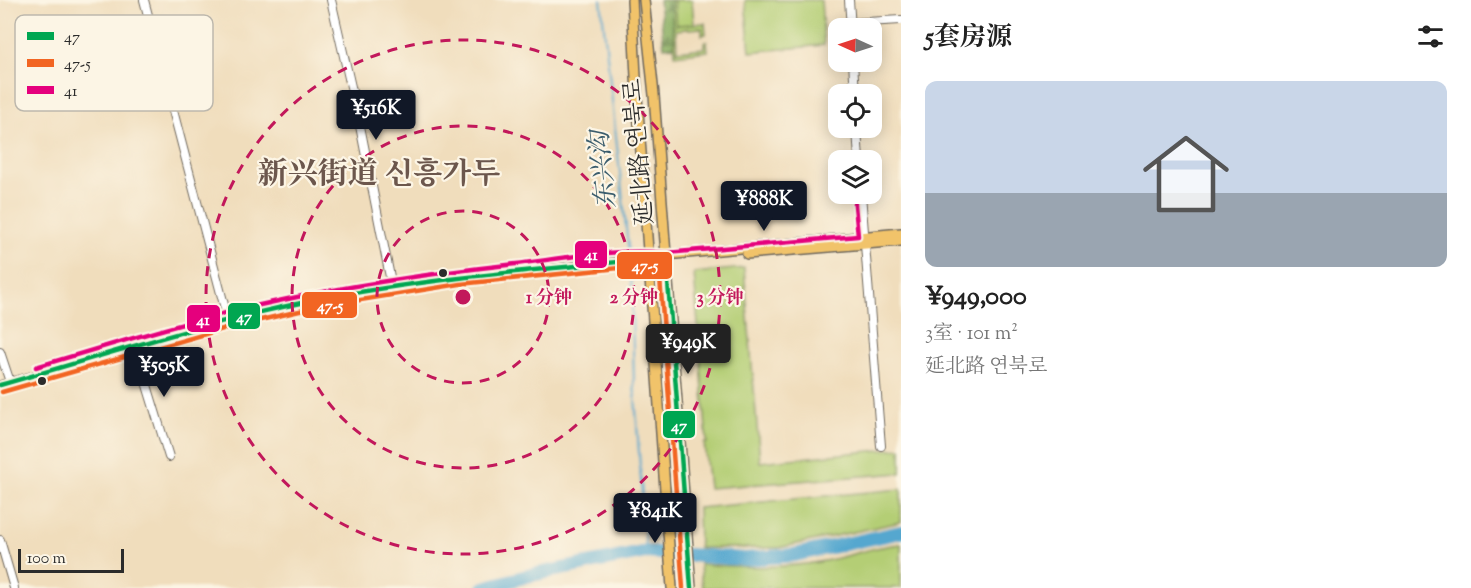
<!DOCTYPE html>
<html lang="zh">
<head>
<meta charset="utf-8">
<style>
  :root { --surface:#fff; --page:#f2f2f2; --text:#222; --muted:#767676; --accent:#111827 }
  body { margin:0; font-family:"Sorts Mill Goudy","Noto Serif SC","Noto Serif KR",serif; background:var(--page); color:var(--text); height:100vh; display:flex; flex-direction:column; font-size:22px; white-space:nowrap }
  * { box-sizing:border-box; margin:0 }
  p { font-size:20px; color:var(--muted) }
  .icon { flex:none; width:33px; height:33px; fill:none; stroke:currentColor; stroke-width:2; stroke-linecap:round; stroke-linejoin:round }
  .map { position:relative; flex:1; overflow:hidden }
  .drawer { display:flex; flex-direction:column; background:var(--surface); width:570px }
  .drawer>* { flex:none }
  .needle { width:39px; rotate:273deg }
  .tools { position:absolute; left:828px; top:18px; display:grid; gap:12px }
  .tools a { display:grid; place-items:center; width:54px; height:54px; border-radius:12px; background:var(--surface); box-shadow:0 3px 15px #0003; font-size:30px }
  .scale { position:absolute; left:18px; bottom:15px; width:106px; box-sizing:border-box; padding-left:6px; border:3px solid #2b2b2b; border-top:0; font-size:16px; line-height:21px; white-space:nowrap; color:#2b2b2b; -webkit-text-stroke:4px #fcf5e5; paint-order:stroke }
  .price { position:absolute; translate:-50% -51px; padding:0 14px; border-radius:6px; background:var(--accent); color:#fff; font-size:20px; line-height:39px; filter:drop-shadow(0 2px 3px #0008) }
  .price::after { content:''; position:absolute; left:50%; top:36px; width:18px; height:14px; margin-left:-9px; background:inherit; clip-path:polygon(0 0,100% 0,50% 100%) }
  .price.current { background:#222; color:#fff }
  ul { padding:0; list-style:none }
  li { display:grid; align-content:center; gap:12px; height:318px; padding:0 24px }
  li span { display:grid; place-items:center; height:186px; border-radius:12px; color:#555 }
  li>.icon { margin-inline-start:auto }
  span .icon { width:108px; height:108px; fill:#fffc; stroke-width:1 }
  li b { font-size:26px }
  h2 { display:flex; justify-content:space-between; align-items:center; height:72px; padding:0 24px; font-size:26px }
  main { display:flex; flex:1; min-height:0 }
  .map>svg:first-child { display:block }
</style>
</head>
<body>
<main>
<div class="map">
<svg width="901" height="588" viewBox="0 0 901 588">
  <defs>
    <pattern id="grass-dots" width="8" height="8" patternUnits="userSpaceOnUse" patternTransform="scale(1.5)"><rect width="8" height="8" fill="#b4ce74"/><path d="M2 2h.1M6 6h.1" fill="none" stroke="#9bb165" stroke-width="1.8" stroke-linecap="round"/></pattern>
    <pattern id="forest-firs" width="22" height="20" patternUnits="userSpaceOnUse" patternTransform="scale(1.5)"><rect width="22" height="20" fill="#8fb166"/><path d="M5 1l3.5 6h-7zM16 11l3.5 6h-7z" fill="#759054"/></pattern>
  </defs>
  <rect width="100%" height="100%" fill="#fcf5e5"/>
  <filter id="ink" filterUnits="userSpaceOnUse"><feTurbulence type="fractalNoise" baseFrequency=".0167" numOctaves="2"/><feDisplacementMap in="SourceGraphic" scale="12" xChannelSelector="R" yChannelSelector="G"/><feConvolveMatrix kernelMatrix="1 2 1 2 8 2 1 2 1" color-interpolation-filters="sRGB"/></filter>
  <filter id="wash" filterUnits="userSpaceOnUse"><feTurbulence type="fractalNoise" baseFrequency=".008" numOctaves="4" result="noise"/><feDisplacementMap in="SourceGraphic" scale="24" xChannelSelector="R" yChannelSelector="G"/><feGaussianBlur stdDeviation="1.35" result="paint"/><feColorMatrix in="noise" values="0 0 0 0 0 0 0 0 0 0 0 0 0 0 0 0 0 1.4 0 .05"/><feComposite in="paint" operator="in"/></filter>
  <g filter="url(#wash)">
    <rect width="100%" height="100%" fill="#f0ddbc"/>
    <path fill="url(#grass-dots)" stroke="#707c50" stroke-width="1.5" d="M671,0H674L676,25L705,23L706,34L702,35V28L676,30L677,51L704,48V42L707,41L708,51L675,55Z"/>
    <path fill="url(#forest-firs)" stroke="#5d6e48" stroke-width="1.5" d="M659,0H671L674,46L664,47Z"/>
    <g fill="#b4ce74" stroke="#707c50" stroke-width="1.5">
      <path d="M674,0H692L694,24L676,25Z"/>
      <path d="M745,0H821L824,45L750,52Z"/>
      <path d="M744,268L760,462L901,448V473L709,488L704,443H707L694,273Z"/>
      <path d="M901,489V522L778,548H699L698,508Z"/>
      <path d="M901,544V588H702L700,564C741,567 784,569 824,561C850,556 875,546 901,544Z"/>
    </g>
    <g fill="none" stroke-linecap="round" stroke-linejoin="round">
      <path stroke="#54a7cf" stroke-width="2" d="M601,0L631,273L634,382L646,552"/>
      <path stroke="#54a7cf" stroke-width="14" d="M484,588L527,576L646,552L745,559L794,555L901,532"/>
    </g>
  </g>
  <g filter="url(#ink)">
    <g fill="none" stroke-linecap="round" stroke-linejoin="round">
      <g stroke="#70695e" stroke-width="10">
        <g id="minor">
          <path d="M144,0L228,320"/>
          <path d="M331,0L360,126L392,287"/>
          <path d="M849,0L851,28"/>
          <path d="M850,23L901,20"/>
          <path d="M853,62L855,94"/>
          <path d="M857,128L859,160"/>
          <path d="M861,194L881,446"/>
          <path d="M135,346L169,457"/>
          <path d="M0,352L10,382"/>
          <path d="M0,385L228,320L316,300L459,277L649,259"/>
          <path d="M0,540L14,588"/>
        </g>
      </g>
      <g stroke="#70695e" stroke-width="12">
        <g id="major">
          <path d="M632,0L637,96L672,588"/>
          <path d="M644,0L654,95L691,588"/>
          <path d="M747,254L901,241"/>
          <path d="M649,259L666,255L901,233"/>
        </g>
      </g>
      <use href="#minor" stroke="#fff" stroke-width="8"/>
      <use href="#major" stroke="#f1c36a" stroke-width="9"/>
      <g stroke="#fcf5e5" stroke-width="9">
        <path id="bus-1" d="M0,385C105,355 209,321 316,300C426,278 537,270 649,259L666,255L691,588"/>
      </g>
      <g stroke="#fcf5e5" stroke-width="9">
        <path id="bus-2" d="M2,392L230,327L317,307L460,284L659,264L683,588"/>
      </g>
      <g stroke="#fcf5e5" stroke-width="9">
        <path id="bus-3" d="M36,367C113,344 190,320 269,303C350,285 433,273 516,264C565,258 617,248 666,253L858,236L854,195"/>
      </g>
      <use href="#bus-1" stroke="#00a651" stroke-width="4.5"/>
      <use href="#bus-2" stroke="#f26522" stroke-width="4.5"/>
      <use href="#bus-3" stroke="#e5007d" stroke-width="4.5"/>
    </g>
  </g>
  <g fill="none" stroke="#c2185b" stroke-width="3" stroke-dasharray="10 8">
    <circle cx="463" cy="297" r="86"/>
    <circle cx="463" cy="297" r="171"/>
    <circle cx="463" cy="297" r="257"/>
  </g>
  <g fill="#2b2b2b" stroke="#fcf5e5" stroke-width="2">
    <circle cx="443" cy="273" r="5"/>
    <circle cx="42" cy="381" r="5"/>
  </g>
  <g text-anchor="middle" stroke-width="4.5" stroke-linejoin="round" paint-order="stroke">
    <g font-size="24" fill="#2b2b2b" stroke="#fcf5e5">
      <text transform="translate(638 152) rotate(-95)" y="8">延北路 연북로</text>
    </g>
    <g font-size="26" font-style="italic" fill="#3b5d6d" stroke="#fcf5e5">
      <text transform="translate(602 170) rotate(-96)" y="9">东兴沟</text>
    </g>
    <g font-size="30" font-weight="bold" fill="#6c574d" stroke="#fcf5e5">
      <text x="379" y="183">新兴街道 신흥가두</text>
    </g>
  </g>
  <rect x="15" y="15" width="198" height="96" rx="9" fill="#fcf5e5" stroke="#bdb8ad" stroke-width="1.5"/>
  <rect x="27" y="32" width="27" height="8" fill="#00a651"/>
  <rect x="27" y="59" width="27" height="8" fill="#f26522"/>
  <rect x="27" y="86" width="27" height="8" fill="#e5007d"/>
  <g font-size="16" fill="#2b2b2b">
    <text x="64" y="42">47</text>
    <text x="64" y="69">47-5</text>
    <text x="64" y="96">41</text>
  </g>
  <circle cx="463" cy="297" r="9" fill="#c2185b" stroke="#fcf5e5" stroke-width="3"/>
  <g font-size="18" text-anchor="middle" font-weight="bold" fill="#c2185b" stroke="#fcf5e5" stroke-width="4.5" stroke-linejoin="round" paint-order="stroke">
    <text x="549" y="303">1 分钟</text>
    <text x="634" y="303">2 分钟</text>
    <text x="720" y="303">3 分钟</text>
  </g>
  <g stroke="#fcf5e5" stroke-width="2">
    <rect x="574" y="240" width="34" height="29" rx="6" fill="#e5007d"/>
    <rect x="616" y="251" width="57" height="29" rx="6" fill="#f26522"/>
    <rect x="301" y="291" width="57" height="28" rx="6" fill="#f26522"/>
    <rect x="227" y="302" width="34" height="28" rx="6" fill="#00a651"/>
    <rect x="186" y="304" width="35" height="29" rx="6" fill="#e5007d"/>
    <rect x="662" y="410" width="34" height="29" rx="6" fill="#00a651"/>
  </g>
  <g font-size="16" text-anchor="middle" font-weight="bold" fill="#fff">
    <text x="591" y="260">41</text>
    <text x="645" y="271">47-5</text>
    <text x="330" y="311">47-5</text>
    <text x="244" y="322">47</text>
    <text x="203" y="325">41</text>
    <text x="679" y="431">47</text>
  </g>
</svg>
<div class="tools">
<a><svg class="needle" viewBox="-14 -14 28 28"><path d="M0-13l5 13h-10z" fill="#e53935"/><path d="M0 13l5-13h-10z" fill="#767676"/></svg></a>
<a><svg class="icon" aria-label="locate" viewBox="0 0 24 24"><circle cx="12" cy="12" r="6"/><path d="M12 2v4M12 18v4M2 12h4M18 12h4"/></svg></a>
<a><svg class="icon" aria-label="layers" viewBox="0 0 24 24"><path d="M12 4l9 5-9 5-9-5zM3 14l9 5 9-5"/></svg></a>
</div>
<div class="scale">100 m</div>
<b class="price" style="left:376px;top:141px">¥516K</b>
<b class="price" style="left:764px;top:232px">¥888K</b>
<b class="price current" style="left:688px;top:375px">¥949K</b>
<b class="price" style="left:164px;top:398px">¥505K</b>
<b class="price" style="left:655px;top:544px">¥841K</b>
</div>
<section class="drawer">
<h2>5套房源<svg class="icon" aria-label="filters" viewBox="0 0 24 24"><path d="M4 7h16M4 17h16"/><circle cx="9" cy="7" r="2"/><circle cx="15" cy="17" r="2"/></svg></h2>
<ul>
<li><span style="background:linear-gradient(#c9d6e8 60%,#9aa5b1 0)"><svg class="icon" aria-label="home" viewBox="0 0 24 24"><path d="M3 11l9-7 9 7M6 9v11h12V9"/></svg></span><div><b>¥949,000</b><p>3室 · 101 m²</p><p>延北路 연북로</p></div></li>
</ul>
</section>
</main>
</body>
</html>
